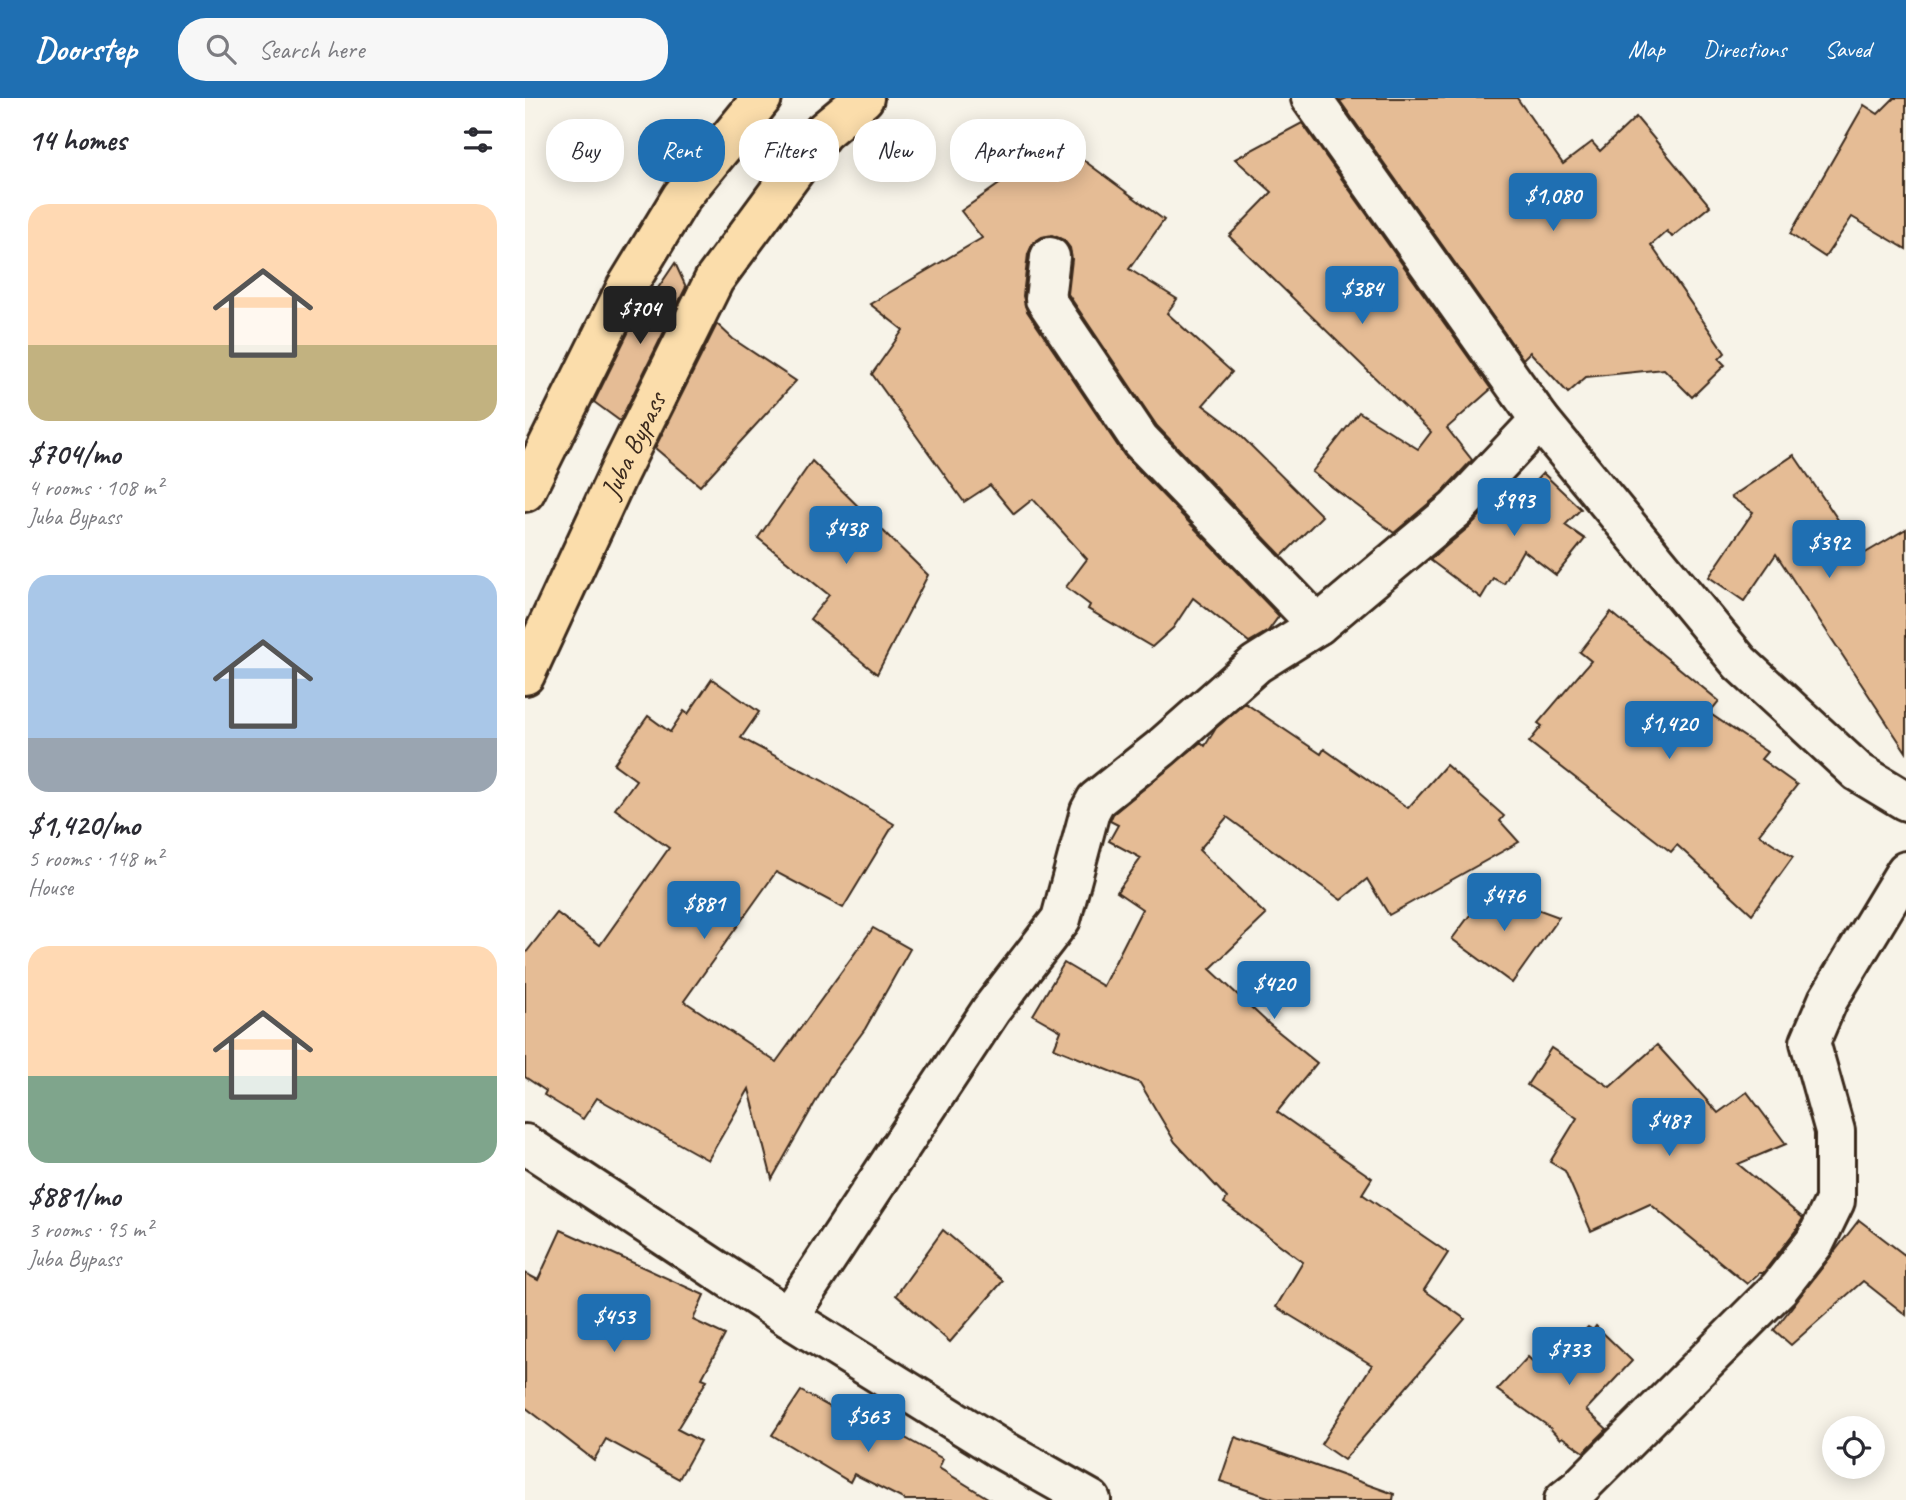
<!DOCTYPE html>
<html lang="en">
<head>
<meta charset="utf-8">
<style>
  :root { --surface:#fff; --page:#f7f7f7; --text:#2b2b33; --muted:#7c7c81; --accent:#1f6fb2 }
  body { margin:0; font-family:Caveat,sans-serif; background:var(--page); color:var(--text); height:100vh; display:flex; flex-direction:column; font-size:26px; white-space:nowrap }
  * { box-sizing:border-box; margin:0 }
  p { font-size:23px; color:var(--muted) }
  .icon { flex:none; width:38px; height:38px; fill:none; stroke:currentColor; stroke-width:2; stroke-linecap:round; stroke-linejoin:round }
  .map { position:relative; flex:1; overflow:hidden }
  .side { display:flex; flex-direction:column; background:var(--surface); width:525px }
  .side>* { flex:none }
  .top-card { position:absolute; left:21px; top:21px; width:665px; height:63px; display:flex; gap:14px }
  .fabs { position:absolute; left:1297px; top:1318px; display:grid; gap:14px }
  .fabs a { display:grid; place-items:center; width:63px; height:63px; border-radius:50%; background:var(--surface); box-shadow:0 4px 18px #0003; font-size:35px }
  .price { position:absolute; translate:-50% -60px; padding:0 16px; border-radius:7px; background:var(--accent); color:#fff; font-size:23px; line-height:46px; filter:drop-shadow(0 2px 4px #0008) }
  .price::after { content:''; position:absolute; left:50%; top:42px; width:21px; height:16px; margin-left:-10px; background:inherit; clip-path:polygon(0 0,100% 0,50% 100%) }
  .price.active { background:#222; color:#fff }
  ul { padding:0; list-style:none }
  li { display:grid; align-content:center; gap:14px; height:371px; padding:0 28px }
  li span { display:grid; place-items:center; height:217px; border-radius:21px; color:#555 }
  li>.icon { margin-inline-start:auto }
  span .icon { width:126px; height:126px; fill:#fffc; stroke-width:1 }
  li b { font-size:30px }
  h2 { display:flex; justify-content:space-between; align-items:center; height:84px; padding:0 28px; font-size:30px }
  .chip { padding:0 24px; border-radius:28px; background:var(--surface); box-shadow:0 4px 18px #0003; font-size:24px; line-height:63px }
  .chip.active { background:var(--accent); color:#fff }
  header { display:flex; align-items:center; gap:42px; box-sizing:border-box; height:98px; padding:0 35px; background:var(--accent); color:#fff }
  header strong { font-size:33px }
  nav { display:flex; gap:38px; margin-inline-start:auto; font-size:24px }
  .search { width:490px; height:63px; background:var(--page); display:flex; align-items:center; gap:18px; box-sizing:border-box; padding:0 24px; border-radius:28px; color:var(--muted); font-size:26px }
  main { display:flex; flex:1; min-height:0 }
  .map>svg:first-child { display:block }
</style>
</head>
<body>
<header>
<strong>Doorstep</strong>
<div class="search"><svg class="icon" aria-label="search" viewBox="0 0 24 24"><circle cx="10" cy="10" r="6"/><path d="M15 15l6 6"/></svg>Search here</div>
<nav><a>Map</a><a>Directions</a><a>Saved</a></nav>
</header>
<main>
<section class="side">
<h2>14 homes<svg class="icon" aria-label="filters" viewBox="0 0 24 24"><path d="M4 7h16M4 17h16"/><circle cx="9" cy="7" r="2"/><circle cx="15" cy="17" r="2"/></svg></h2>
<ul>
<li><span style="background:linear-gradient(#ffd9b3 65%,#c2b280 0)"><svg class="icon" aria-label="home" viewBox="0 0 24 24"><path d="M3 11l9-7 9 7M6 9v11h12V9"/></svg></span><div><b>$704/mo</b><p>4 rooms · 108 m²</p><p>Juba Bypass</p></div></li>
<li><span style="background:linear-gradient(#a9c7e8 75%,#9aa5b1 0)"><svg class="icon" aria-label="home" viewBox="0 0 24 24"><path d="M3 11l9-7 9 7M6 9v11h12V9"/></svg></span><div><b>$1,420/mo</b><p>5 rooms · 148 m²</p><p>House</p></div></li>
<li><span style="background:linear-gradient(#ffd9b3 60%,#7fa58c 0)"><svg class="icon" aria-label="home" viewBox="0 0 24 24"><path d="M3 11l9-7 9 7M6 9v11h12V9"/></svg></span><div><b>$881/mo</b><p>3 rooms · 95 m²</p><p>Juba Bypass</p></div></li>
</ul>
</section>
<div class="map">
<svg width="1381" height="1402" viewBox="0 0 1381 1402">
  <rect width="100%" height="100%" fill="#f7f3e8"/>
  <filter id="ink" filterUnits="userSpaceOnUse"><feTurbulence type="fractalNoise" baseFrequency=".0143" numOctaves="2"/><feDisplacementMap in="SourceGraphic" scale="14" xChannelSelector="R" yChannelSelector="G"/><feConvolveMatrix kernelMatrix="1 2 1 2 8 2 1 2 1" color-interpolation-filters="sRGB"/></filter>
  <g filter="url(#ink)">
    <g fill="#e5bc95" stroke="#3b2a1e" stroke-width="2">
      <path d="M822,0H992L1038,66L1067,44L1075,53L1111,19L1185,108L1147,139L1142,133L1126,147L1200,255L1194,261L1200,267L1167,299L1139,271L1061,279L1043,295L1005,254L998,261L815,3Z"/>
      <path d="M1369,0H1381V151L1327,119L1300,159L1265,136L1339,7L1353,16Z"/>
      <path d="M777,25L966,291L922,330L947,362L916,395L869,435L787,374L834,314L893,351L906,334L704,138L747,94L710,61Z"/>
      <path d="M534,44L639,122L604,171L652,201L642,215L707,274L678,307L707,329L797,418L757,458L632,328L543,196L547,161L545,150L539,142L527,137L517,139L508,145L503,156L498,198L502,213L599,357L754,518L743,533L724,544L668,500L648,530L627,549L563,511L565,507L541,489L562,461L508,401L489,416L465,387L439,404L347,276L378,232L345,206L457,140L436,113Z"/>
      <path d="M150,165L161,189L95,323L69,304L104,233Z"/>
      <path d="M192,226L208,241L271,283L175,388L130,350Z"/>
      <path d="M1269,357L1337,457L1381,431V654L1251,456L1219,503L1184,479L1228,414L1206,399Z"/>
      <path d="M287,363L403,477L352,576L285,521L304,497L233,440Z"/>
      <path d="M1018,375L1056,411L1040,427L1060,441L1031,477L998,452L979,486L968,480L956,500L905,462L945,428L974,398L984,411Z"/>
      <path d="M1086,514L1194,603L1184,615L1242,654L1236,661L1272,687L1234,736L1268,759L1227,816L1152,747L1146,754L1004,644L1017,628L1013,625L1066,563L1055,554Z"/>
      <path d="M187,581L234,614L216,640L298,683L369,726L318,810L251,774L159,903L251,964L348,830L385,851L340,931L304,980L247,1081L224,991L183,1062L72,1000L58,1021L19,997L21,993L0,979V856L32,815L75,847L144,750L90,711L111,682L89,666L123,618L145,634L159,613L163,616Z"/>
      <path d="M720,605L796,656L799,651L883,710L921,667L979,718L975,723L994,744L864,817L842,781L816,802L702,719L674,752L741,817L685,871L744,926L792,965L752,1014L847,1080L837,1096L923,1155L899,1192L940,1221L819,1362L796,1346L847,1267L751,1209L778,1164L699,1105L702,1100L650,1044L615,985L529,950L536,933L508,917L539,865L578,888L617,811L592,794L616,760L584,743L593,727L585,723L588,716L676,644L680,648L691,630Z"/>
      <path d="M963,793L1034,819L987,885L927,841Z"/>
      <path d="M1132,947L1193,1015L1222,994L1261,1046L1213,1066L1278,1120L1271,1132L1238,1175H1234L1222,1186L1125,1106L1066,1133L1040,1073L1025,1064L1052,1020L1002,987L1026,950L1085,989Z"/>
      <path d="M1334,1122L1381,1158V1217L1338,1183L1266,1247L1249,1232Z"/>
      <path d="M36,1132L179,1197L168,1222L200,1237L177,1280L182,1282L152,1331L175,1343L154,1381L81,1341L69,1362L0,1309V1175L13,1182Z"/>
      <path d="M418,1132L478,1183L425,1244L371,1197Z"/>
      <path d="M1071,1228L1107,1263L1061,1312L1082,1331L1059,1354L1037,1339L1035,1341L1023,1328L972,1292L1003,1259L1019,1274L1063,1229L1068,1232Z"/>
      <path d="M276,1293L359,1339L364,1331L418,1361L414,1370L466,1402H380L329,1376L325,1384L247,1337Z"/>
      <path d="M710,1339L869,1396L868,1402H752L695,1383Z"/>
    </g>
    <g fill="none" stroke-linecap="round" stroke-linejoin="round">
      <g stroke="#3b2a1e" stroke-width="44">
        <g id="minor">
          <path d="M786,0L1015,322L1215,565L1333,674L1381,703"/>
          <path d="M525,159L520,201L615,342L793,527"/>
          <path d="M0,1046L263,1219L474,1350L566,1402"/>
          <path d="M263,1219L466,912L536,821L565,713L571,702L635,651L731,566L793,527L931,411L1015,322"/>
          <path d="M1039,1402L1054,1390L1254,1190L1290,1144L1310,1103V1033L1285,944L1303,902L1381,773"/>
        </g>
      </g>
      <g stroke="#3b2a1e" stroke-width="44">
        <g id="major">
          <path d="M0,394L101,190L157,98L237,0"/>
          <path id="s1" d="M0,577L94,374L189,182L298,34L339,0"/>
        </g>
      </g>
      <use href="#minor" stroke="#f7f3e8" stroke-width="38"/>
      <use href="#major" stroke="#fbddab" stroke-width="38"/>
    </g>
  </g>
  <g text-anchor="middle" stroke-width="6" stroke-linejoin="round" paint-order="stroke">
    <g font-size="28" fill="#3b2a1e" stroke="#f7f3e8">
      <text dy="10" stroke="none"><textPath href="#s1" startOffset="254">Juba Bypass</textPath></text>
    </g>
  </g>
</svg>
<div class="fabs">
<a><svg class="icon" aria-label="locate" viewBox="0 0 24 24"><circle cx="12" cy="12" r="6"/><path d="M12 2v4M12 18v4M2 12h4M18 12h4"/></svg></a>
</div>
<b class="price" style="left:1028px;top:135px">$1,080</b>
<b class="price" style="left:837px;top:228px">$384</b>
<b class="price active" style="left:115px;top:248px">$704</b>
<b class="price" style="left:989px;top:440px">$993</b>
<b class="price" style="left:321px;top:468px">$438</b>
<b class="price" style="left:1304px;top:482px">$392</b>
<b class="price" style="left:1144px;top:663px">$1,420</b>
<b class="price" style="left:979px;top:835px">$476</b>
<b class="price" style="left:179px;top:843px">$881</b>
<b class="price" style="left:749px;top:923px">$420</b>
<b class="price" style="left:1144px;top:1060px">$487</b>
<b class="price" style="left:89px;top:1256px">$453</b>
<b class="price" style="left:1044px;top:1289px">$733</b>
<b class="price" style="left:343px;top:1356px">$563</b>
<div class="top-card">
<a class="chip">Buy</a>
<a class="chip active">Rent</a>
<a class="chip">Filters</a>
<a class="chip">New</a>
<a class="chip">Apartment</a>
</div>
</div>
</main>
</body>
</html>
